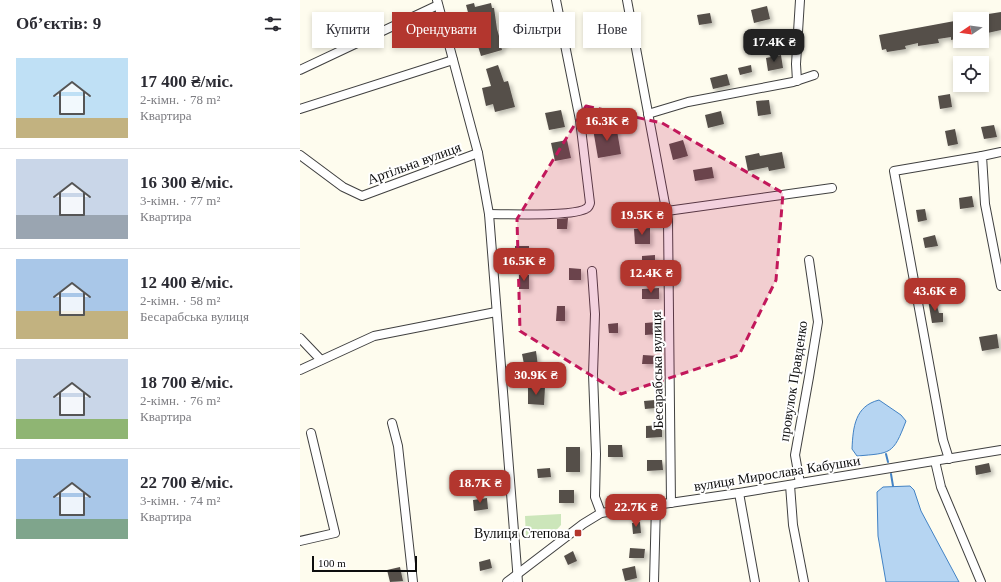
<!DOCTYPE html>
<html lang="uk">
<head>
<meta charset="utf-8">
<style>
  :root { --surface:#fff; --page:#f2f2f3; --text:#2b2b33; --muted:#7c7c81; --line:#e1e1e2; --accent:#b3362e }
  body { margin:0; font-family:"Times New Roman",serif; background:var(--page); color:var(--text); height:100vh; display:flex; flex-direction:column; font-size:15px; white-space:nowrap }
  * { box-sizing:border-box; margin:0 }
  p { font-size:13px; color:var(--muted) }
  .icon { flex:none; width:22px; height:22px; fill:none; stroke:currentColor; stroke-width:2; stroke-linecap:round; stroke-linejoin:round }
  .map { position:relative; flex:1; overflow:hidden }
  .sheet { display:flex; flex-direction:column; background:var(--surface); width:300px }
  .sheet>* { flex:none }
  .top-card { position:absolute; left:12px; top:12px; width:380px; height:36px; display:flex; gap:8px }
  .needle { width:26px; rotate:257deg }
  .tools { position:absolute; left:653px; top:12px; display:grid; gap:8px }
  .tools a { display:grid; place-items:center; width:36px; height:36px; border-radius:0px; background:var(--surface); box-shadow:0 2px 6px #0003; font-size:20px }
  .scale { position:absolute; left:12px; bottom:10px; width:105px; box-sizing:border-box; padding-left:4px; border:2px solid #0d0d0d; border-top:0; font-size:11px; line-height:14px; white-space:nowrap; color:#0d0d0d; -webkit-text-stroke:3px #fff; paint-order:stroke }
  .price { position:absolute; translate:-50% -34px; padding:0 9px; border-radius:8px; background:var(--accent); color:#fff; font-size:13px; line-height:26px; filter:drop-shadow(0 1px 2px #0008) }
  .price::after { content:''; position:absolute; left:50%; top:24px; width:12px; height:9px; margin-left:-6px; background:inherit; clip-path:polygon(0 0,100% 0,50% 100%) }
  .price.current { background:#222; color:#fff }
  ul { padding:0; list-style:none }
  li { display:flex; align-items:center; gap:12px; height:100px; padding:0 16px }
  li+li { border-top:1px solid var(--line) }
  li span { display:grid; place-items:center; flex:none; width:112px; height:80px; border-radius:0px; color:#555 }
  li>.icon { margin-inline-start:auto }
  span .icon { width:48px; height:48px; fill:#fffc; stroke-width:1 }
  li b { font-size:17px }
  h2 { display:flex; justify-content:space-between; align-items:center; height:48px; padding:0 16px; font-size:17px }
  .pill { padding:0 14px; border-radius:0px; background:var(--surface); box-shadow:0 2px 6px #0003; font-size:14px; line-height:36px }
  .pill.current { background:var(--accent); color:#fff }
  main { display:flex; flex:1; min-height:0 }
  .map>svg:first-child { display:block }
</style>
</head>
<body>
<main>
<section class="sheet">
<h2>Об’єктів: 9<svg class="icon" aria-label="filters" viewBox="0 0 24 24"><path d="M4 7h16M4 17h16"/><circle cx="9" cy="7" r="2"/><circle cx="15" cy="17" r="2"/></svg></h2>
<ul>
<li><span style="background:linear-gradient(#bfe0f5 75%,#c2b280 0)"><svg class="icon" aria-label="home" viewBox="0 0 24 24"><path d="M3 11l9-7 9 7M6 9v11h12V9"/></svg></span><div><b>17 400 ₴/міс.</b><p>2-кімн. · 78 m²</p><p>Квартира</p></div></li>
<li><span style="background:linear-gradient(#c9d6e8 70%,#9aa5b1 0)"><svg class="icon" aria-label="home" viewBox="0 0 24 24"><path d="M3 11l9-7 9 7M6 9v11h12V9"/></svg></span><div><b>16 300 ₴/міс.</b><p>3-кімн. · 77 m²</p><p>Квартира</p></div></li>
<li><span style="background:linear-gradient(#a9c7e8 65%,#c2b280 0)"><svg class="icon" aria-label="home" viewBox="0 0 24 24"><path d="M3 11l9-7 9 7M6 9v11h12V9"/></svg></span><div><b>12 400 ₴/міс.</b><p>2-кімн. · 58 m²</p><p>Бесарабська вулиця</p></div></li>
<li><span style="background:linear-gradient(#c9d6e8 75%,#8fb573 0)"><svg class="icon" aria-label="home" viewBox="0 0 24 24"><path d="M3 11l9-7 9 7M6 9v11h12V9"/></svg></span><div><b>18 700 ₴/міс.</b><p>2-кімн. · 76 m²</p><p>Квартира</p></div></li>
<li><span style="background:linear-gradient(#a9c7e8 75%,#7fa58c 0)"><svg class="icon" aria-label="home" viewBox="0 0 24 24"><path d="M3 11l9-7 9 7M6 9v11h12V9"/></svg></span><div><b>22 700 ₴/міс.</b><p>3-кімн. · 74 m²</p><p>Квартира</p></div></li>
</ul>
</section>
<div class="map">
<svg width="701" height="582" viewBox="0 0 701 582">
  <defs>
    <filter id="shadow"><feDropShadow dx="3" dy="3" stdDeviation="2" flood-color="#0004"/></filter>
  </defs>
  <rect width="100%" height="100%" fill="#fefcee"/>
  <path fill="#cce6ba" d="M261,514V525L250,537L226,539L225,516Z"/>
  <g fill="#b6d5f2" stroke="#4282c4">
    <path d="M579,400L601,415L606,421C593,455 591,453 557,456L552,449C553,427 555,406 579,400Z"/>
    <path d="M610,486L614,490L621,511L659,582H586L578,536L577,492L583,487Z"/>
  </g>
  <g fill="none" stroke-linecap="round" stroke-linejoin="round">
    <g stroke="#4282c4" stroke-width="2">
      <path d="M586,454L588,462"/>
      <path d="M591,474L593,486"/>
    </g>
  </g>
  <g fill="#554f4a" filter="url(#shadow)">
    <path d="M174,3L175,7L191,3L192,8H194L197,29L199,36L202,35L205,45L201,46L202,50L181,56L177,43L182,42L179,33L187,31L184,18L182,19L180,14L169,16L166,5Z"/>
    <path d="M467,6L470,19L454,23L451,10Z"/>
    <path d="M701,12V30L683,34L682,15Z"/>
    <path d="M410,13L412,23L399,25L397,15Z"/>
    <path d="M660,20V38L651,40V37L638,39L639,43L618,46V43L605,46L606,49L587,52L586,49L582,50L579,35Z"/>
    <path d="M481,55L483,68L468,71L466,58Z"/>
    <path d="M198,65L204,82L208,81L215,107L195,112L193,104L186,106L182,88L191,86L186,69Z"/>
    <path d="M451,65L452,72L440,75L438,68Z"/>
    <path d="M427,74L430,85L413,89L410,78Z"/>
    <path d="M650,94L652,107L640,109L638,96Z"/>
    <path d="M469,100L471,114L458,116L456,101Z"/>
    <path d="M261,110L265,127L249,130L245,113Z"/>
    <path d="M421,111L424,124L408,128L405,115Z"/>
    <path d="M316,125L321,154L298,158L293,129Z"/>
    <path d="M694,125L697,137L684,139L681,127Z"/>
    <path d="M655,129L658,144L648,146L645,131Z"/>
    <path d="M267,140L271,158L255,161L251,143Z"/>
    <path d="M383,140L388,156L373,160L369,144Z"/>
    <path d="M482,152L485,168L469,171L468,167L448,171L445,156L459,153L460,156Z"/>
    <path d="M412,167L414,178L395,181L393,170Z"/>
    <path d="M672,196L674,207L660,209L659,198Z"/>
    <path d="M625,209L627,220L618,222L616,210Z"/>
    <path d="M268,218L267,229H257V219Z"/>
    <path d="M350,228V244H335L334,229Z"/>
    <path d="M635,235L638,246L625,248L623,238Z"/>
    <rect x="215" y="246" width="14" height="14"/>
    <path d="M355,255V269H342V256Z"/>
    <path d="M269,268L281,269V280H269Z"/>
    <rect x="219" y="275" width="10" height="14"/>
    <path d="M359,288V299H342V289Z"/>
    <path d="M635,299L639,313H643V322L632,323L628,300Z"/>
    <path d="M257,306H265V321H256Z"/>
    <path d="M357,322L358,334L345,335V323Z"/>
    <path d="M318,323V333H309L308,324Z"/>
    <path d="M697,334L699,348L682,351L679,337Z"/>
    <path d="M236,351L238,366L225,369L222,354Z"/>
    <path d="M343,355L358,356V364H342Z"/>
    <path d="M228,387H245L244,405L228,404Z"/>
    <path d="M355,400L356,408L345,409L344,401Z"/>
    <path d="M362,425V437L346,438V426Z"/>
    <path d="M308,445H322L323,457H308Z"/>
    <rect x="266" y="447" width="14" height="25"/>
    <path d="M347,460H362L363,470L347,471Z"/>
    <path d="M689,463L691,472L676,475L675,466Z"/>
    <path d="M250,468L251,477L238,478L237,469Z"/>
    <rect x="259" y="490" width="15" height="13"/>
    <path d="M187,498L188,509L174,511L173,500Z"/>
    <path d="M340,522L341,533L333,534L332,523Z"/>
    <path d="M330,548L345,549L344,558H329Z"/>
    <path d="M273,551L277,561L268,565L264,556Z"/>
    <path d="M190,559L192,568L180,571L179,562Z"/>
    <path d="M335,566L337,578L325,581L322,569Z"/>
    <path d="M100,567L103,581L90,582L87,570Z"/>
  </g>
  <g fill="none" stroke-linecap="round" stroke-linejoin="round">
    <g stroke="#404040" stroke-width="10">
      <g id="minor">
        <path d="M137,0L178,153L189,214L218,582"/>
        <path d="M327,0L368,220L371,503"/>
        <path d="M0,70L138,5"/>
        <path d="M497,81L496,64L500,0"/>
        <path d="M0,109L153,60"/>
        <path d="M348,114L388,102L493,82L514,75"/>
        <path d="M701,152L682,156L685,204L701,286"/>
        <path d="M0,155L43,187L62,196L178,153"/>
        <path d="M367,211L532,188"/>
        <path d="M189,214C206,214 276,217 287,208C288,208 290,204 290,203L280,120L256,0"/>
        <path d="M292,271L295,314L293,374L296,454L295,497L301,513"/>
        <path d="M0,338L21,360"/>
        <path d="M0,370L74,336L196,312"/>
        <path d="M92,423L98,446L113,582"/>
        <path d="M649,459L643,440L594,171L682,156"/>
        <path d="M635,461L641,487L681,582"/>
        <path d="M500,483L495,455L509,377L518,322L509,260"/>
        <path d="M490,485L493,525L504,582"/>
        <path d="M439,493L455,582"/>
        <path d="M0,541L35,533L11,433"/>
        <path d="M207,582L283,524L301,513L439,493L701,450"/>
        <path d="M354,582L356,505"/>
      </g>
    </g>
    <use href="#minor" stroke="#fff" stroke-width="8"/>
  </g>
  <path fill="#c2185b" fill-opacity="0.2" stroke="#c2185b" stroke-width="3" stroke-dasharray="8 5" stroke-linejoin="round" d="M286,106L362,123L483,193L476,280L439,355L321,394L220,331L217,219Z"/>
  <rect fill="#b3362e" stroke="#fff" stroke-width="1.5" x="274" y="529" width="8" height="8" rx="2"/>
  <g text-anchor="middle" stroke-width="4" stroke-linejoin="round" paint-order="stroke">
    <g font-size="14" fill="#0d0d0d" stroke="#fff">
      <text transform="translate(114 163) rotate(-20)" y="5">Артільна вулиця</text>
      <text transform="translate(357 370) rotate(-91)" y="5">Бесарабська вулиця</text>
      <text transform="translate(493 381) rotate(-81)" y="5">провулок Правденко</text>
      <text transform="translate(477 473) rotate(-9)" y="5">вулиця Мирослава Кабушки</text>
    </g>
    <g font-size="14" fill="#0d0d0d" stroke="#fff" text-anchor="end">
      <text x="270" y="538">Вулиця Степова</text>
    </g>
  </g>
</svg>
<div class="tools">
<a><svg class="needle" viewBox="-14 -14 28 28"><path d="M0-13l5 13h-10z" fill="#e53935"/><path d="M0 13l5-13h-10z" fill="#7c7c81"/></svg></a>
<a><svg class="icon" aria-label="locate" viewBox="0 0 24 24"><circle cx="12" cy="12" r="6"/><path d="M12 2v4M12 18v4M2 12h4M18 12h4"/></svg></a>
</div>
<div class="scale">100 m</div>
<b class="price current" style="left:474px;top:63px">17.4K ₴</b>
<b class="price" style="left:307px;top:142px">16.3K ₴</b>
<b class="price" style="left:342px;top:236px">19.5K ₴</b>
<b class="price" style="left:224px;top:282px">16.5K ₴</b>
<b class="price" style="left:351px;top:294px">12.4K ₴</b>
<b class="price" style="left:635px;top:312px">43.6K ₴</b>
<b class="price" style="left:236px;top:396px">30.9K ₴</b>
<b class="price" style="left:180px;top:504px">18.7K ₴</b>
<b class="price" style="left:336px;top:528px">22.7K ₴</b>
<div class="top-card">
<a class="pill">Купити</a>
<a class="pill current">Орендувати</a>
<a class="pill">Фільтри</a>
<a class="pill">Нове</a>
</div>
</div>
</main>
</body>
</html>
